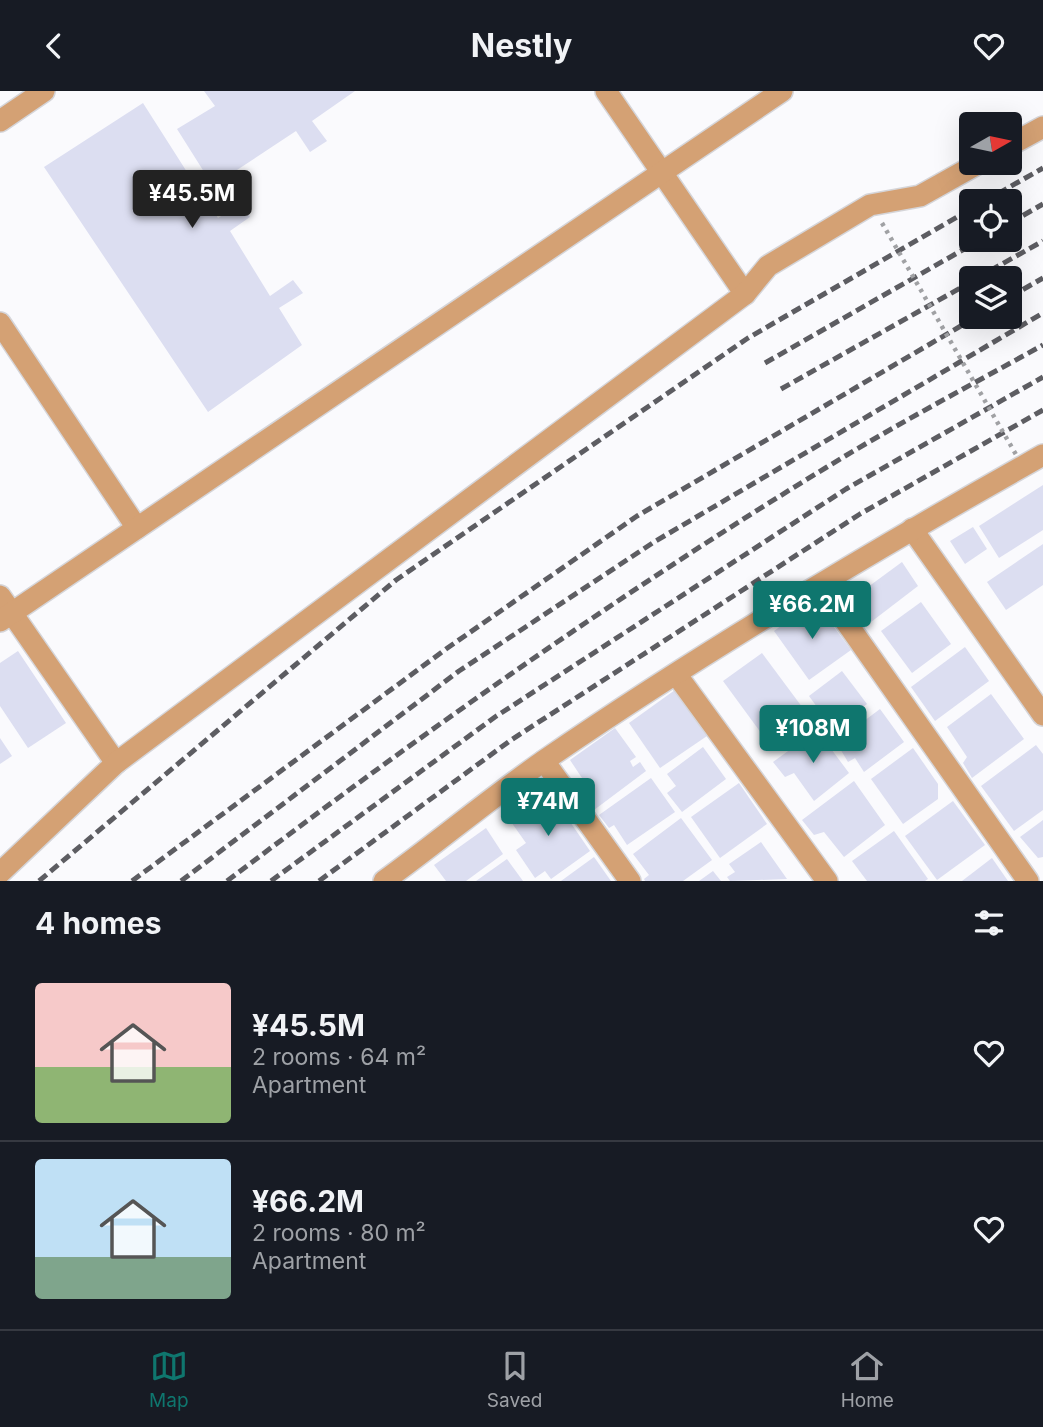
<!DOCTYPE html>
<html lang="en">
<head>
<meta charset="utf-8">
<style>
  :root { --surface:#171b24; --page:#20242c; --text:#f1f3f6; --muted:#9ea1a6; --line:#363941; --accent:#0f766e }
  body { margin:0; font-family:Inter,sans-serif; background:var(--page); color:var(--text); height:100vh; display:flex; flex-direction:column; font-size:26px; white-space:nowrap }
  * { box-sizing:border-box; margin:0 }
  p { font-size:23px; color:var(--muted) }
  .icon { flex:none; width:38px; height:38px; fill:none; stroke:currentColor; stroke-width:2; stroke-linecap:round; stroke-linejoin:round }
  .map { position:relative; height:790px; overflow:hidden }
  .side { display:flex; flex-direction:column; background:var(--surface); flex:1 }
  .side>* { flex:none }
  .needle { width:46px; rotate:81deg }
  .tools { position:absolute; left:959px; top:21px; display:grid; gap:14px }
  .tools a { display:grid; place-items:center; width:63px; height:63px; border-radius:7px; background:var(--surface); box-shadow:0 7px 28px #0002; font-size:35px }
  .price { position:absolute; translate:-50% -60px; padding:0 16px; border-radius:7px; background:var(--accent); color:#fff; font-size:23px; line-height:46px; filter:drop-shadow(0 2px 4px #0008) }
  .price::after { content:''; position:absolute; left:50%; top:42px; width:21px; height:16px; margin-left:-10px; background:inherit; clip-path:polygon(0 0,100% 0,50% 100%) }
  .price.active { background:#222; color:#fff }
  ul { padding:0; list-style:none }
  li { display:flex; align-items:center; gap:21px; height:175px; padding:0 35px }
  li+li { border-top:2px solid var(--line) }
  li span { display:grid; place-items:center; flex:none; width:196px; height:140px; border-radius:7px; color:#555 }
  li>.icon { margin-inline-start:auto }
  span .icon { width:84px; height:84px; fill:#fffc; stroke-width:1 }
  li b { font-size:30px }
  h2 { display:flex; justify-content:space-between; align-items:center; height:84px; padding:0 35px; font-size:30px }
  header { display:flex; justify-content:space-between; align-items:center; height:91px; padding:0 35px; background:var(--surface); font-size:32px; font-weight:700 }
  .dock { display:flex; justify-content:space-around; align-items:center; height:98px; border-top:2px solid var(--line); background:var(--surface); font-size:19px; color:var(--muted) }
  .dock a { display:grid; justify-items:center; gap:4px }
  .dock .active { color:var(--accent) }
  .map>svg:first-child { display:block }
</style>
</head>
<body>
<header><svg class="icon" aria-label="back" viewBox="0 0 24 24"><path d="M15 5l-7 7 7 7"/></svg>Nestly<svg class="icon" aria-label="heart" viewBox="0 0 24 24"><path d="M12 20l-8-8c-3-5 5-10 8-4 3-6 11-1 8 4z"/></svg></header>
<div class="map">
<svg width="1043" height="790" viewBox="0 0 1043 790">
  <rect width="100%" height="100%" fill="#fafafd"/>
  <g fill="#dcdef1">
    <path d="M204,0H355L312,30L327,50L310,61L296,40L202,102L218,127L242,112L250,126L230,140L270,205L293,189L303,202L279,217L302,254L208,321L44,76L143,12L194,92L206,84L177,38L215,15Z"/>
    <path d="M1043,394V439L999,467L979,435Z"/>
    <path d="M973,436L987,458L965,473L950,450Z"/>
    <path d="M1043,453V494L1006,519L987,491Z"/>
    <path d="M902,471L918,495L871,531L853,507Z"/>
    <path d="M815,510L851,559L809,589L774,540Z"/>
    <path d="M921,511L951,553L912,582L881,540Z"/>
    <path d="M965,556L989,590L935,630L911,596Z"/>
    <path d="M18,560L66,632L28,657L0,615V572Z"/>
    <path d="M762,562L811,628L772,657L723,590Z"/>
    <path d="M842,580L867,613L833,638L809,605Z"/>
    <path d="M675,599L707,645L660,677L629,632Z"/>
    <path d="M991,603L1024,648L972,687L963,672L967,666L947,636Z"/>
    <path d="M880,618L904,651L864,681L855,667L848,671L836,651Z"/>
    <path d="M615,637L636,666L630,670L633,676L640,671L646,680L594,719L575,692L582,687L570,669Z"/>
    <path d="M817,639L849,682L814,710L794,682L785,686L773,671Z"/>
    <path d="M0,647L12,665L0,673Z"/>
    <path d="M1036,654L1043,663V719L1014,740L981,695Z"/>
    <path d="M703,656L726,688L682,721L667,702L676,695L667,683Z"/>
    <path d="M913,657L938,693V708L903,733L871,688Z"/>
    <path d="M651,687L675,721L627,754L614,734L609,737L599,724Z"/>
    <path d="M854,690L885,734L844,766L824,741L814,744L802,729Z"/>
    <path d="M739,692L767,733L720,767L691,726Z"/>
    <path d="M549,700L590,760L551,788L545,780L535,787L516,759L526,752L509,728Z"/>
    <path d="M953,710L985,754L937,789L905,745Z"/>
    <path d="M681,727L712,769L683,790H645L644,788L649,784L633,763Z"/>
    <path d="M1043,729V766L1038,767L1020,746Z"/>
    <path d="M486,737L503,763L466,790H446L434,774Z"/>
    <path d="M894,740L928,788L925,790H867L852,770Z"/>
    <path d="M761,751L787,788L730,790L727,786L735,781L729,773Z"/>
    <path d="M594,766L611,790H561Z"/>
    <path d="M992,767L1008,790H962Z"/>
    <path d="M507,768L523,790H476Z"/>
    <path d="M713,780L721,790H699Z"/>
  </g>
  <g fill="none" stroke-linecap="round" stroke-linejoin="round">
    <g stroke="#d5d5d9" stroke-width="24">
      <g id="service">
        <path d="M820,494L1028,790"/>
        <path d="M676,583L827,790"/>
        <path d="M544,670L630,790"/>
      </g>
    </g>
    <g stroke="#d5d5d9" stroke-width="24">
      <g id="minor">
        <path d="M606,0L745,203"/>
        <path d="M0,30L44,0"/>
        <path d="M1010,54L1043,36"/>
        <path d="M0,232L137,437"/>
        <path d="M912,438L1043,624"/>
        <path d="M0,505L116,672"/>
        <path d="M0,530L782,0"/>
        <path d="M0,782L116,672L745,203L768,175L870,114L920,105L979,72"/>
        <path d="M384,790C438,751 490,707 545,669C705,559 874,459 1043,364"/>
      </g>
    </g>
    <use href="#service" stroke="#d4a174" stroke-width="21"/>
    <use href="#minor" stroke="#d4a174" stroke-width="21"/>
    <g stroke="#5d5d62" stroke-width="5" stroke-dasharray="10 5" stroke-linecap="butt">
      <path d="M985,110L1043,77"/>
      <path d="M1010,132L1043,113"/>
      <path d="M977,187L1043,150"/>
      <path d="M1010,206L1043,187"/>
      <path d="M765,272L980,149"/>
      <path d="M781,298L971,191"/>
      <path d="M39,790L396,489L748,247L971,118"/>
      <path d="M132,790L446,558L637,425L976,226"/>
      <path d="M181,790L459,580L654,451L1043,222"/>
      <path d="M227,790C421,643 619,503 827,376C897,333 971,294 1043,254"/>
      <path d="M271,790L495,626L846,398L1043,286"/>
      <path d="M319,790L511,649L860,423L1043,319"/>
    </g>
    <path stroke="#a0a1a4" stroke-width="4.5" stroke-dasharray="3.5 5" stroke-linecap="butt" d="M882,132L1018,367"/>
  </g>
</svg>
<div class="tools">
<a><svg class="needle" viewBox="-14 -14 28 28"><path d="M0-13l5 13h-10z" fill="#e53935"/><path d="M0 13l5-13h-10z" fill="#9ea1a6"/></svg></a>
<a><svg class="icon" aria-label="locate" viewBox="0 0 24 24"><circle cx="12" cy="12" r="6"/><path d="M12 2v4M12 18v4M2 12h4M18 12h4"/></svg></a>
<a><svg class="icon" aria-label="layers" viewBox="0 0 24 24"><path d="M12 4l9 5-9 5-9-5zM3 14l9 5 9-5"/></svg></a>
</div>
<b class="price active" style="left:192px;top:139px">¥45.5M</b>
<b class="price" style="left:812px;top:550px">¥66.2M</b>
<b class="price" style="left:813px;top:674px">¥108M</b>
<b class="price" style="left:548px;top:747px">¥74M</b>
</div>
<section class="side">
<h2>4 homes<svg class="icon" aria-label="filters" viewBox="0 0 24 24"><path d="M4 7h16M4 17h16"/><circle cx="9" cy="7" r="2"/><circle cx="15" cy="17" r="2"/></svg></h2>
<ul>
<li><span style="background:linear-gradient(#f6c9c9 60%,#8fb573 0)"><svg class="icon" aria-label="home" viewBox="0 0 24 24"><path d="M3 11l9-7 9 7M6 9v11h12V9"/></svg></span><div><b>¥45.5M</b><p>2 rooms · 64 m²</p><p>Apartment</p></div><svg class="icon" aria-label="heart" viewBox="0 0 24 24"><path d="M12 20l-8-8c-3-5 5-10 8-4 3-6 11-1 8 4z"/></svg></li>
<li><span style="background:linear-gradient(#bfe0f5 70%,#7fa58c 0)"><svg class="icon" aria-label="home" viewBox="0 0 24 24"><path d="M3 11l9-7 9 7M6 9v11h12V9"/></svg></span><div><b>¥66.2M</b><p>2 rooms · 80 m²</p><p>Apartment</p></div><svg class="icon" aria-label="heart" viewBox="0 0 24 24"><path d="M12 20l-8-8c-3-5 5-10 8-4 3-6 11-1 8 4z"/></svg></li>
</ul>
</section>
<nav class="dock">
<a class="active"><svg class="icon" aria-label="map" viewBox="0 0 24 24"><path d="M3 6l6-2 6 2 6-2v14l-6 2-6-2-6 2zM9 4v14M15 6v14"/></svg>Map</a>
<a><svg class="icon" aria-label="saved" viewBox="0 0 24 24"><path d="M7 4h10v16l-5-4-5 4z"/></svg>Saved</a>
<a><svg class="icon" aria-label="home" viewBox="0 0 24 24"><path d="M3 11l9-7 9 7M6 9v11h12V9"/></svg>Home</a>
</nav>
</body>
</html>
